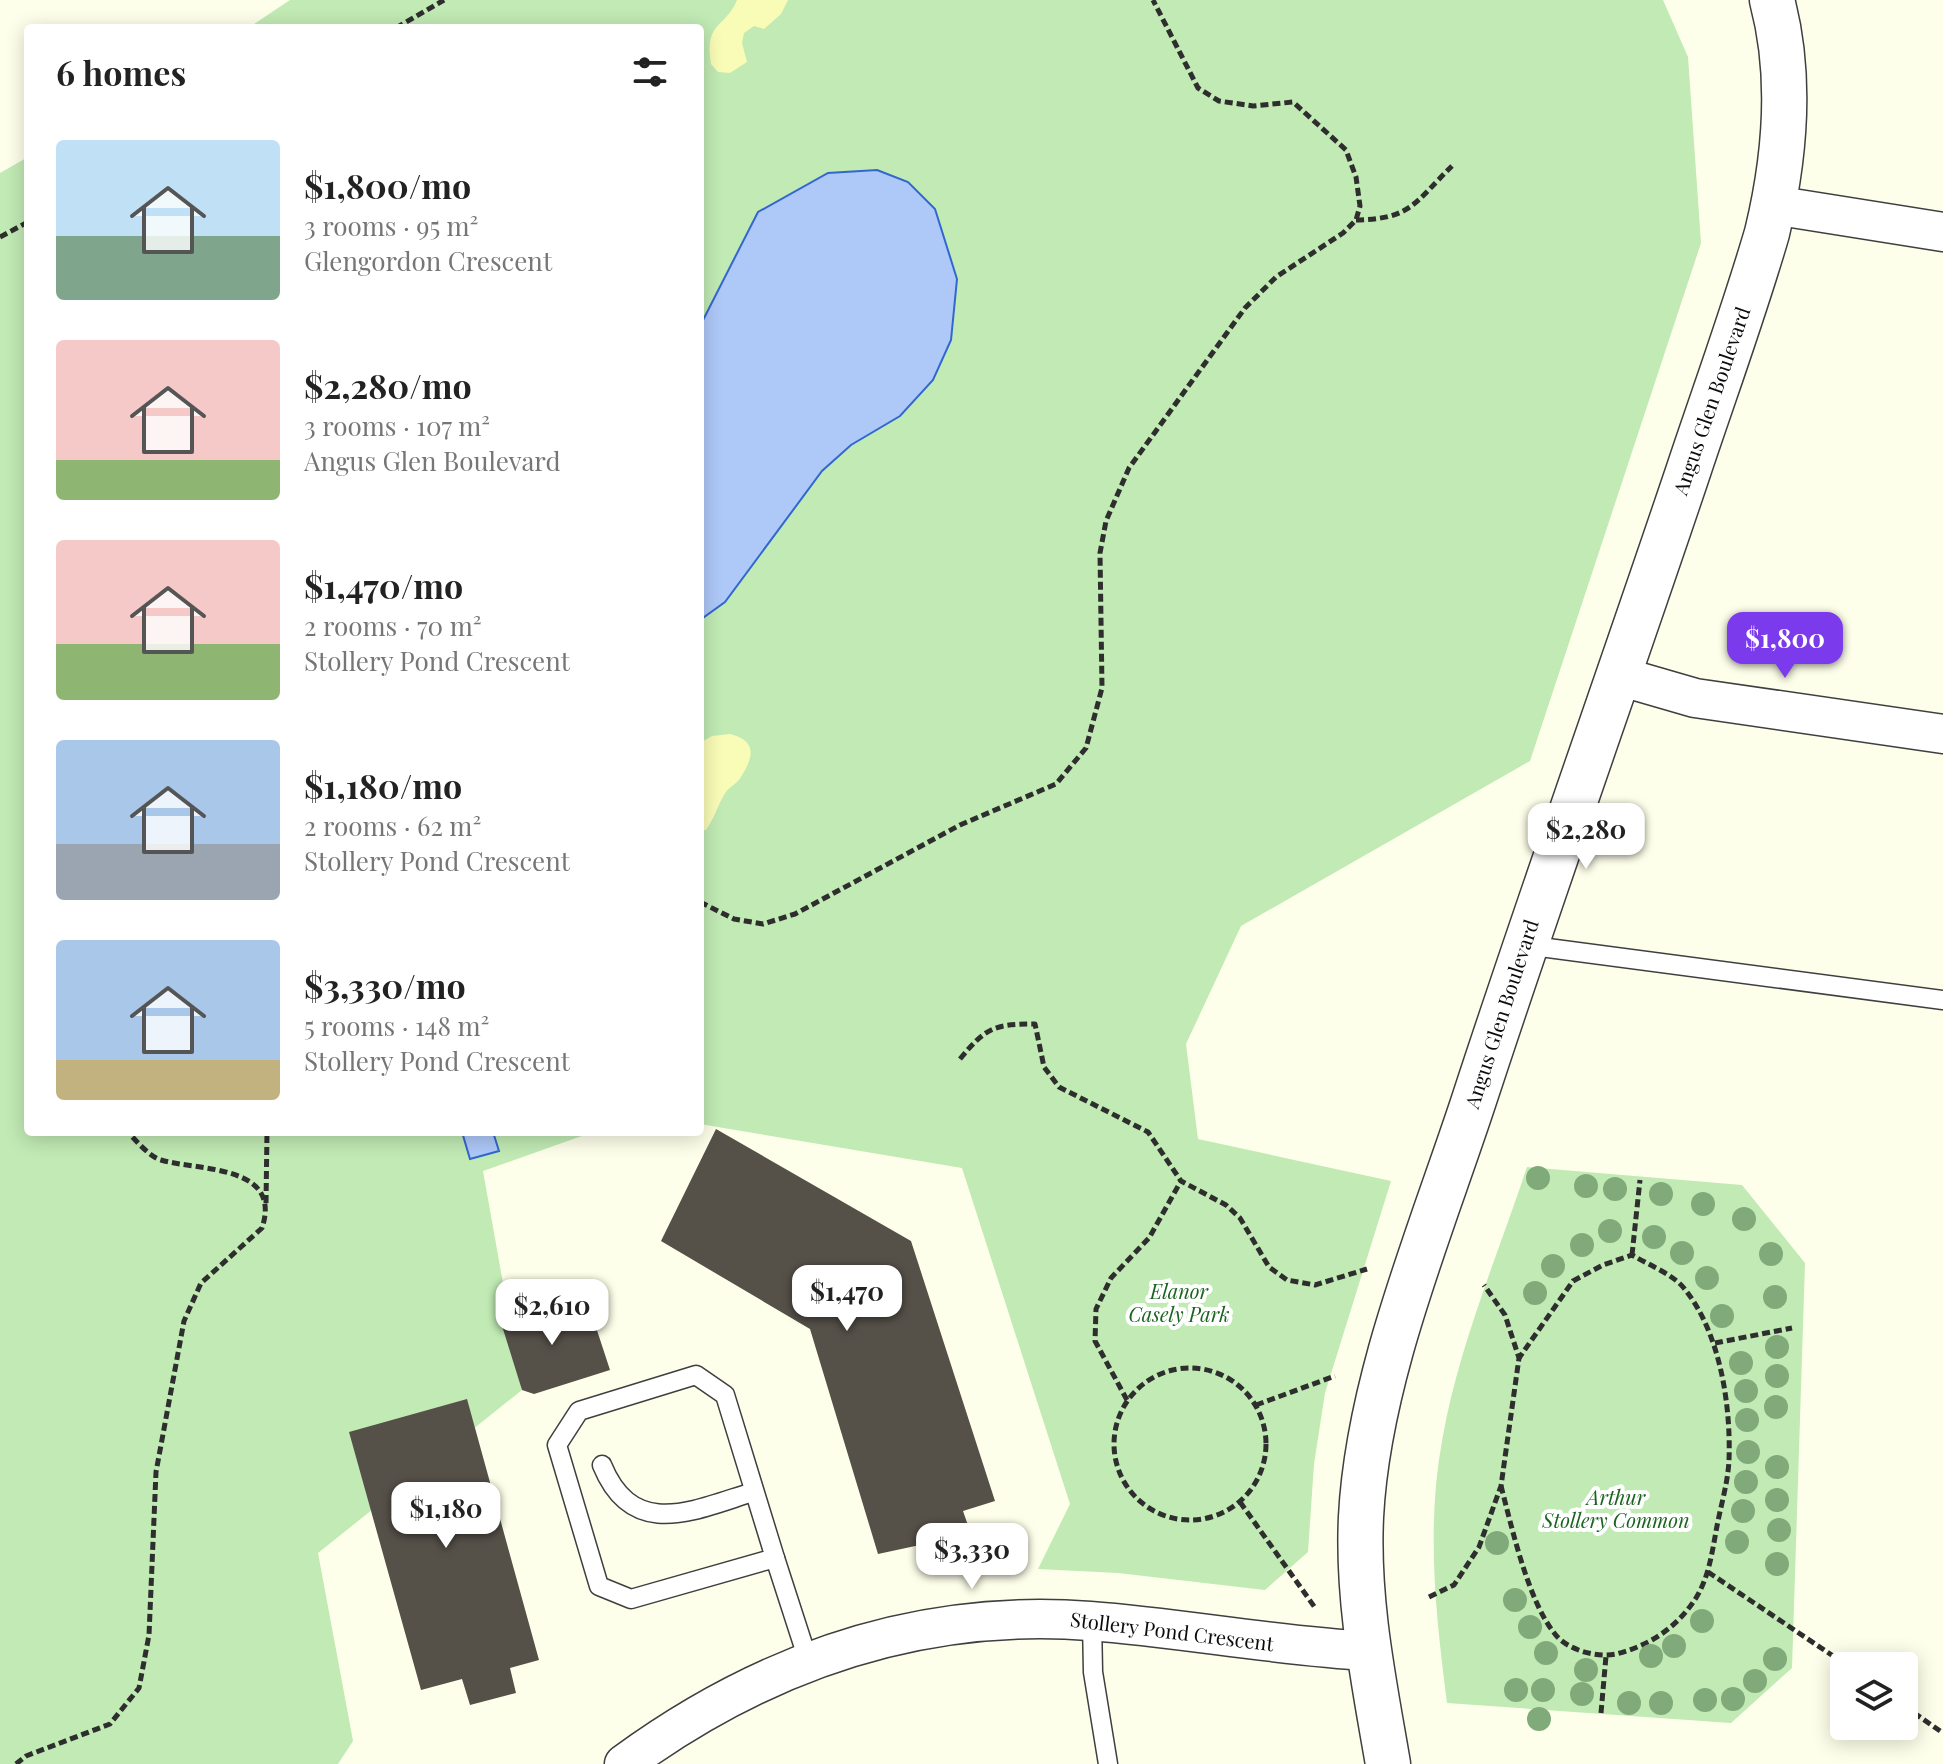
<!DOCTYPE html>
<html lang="en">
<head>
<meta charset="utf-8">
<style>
  :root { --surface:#fff; --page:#f6f6f6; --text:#222; --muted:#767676; --accent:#7c3aed }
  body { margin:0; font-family:"Playfair Display",serif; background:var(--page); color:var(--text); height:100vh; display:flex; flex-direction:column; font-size:30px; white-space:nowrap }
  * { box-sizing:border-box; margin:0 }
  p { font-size:26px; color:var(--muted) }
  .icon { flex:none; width:44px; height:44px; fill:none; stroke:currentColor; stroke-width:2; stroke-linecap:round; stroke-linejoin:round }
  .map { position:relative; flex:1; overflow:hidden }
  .sheet { position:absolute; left:24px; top:24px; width:680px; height:1112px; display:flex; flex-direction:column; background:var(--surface); border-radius:8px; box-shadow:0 4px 20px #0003 }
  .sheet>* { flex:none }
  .fabs { position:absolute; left:1830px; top:1652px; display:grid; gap:16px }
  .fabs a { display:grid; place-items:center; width:88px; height:88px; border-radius:8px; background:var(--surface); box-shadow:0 4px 20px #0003; font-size:40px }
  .price { position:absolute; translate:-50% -68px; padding:0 18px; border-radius:16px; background:#fff; color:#222; font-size:26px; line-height:52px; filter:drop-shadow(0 2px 4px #0008) }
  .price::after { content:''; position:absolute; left:50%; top:48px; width:24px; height:18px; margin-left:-12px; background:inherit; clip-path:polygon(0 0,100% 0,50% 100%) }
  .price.selected { background:var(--accent); color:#fff }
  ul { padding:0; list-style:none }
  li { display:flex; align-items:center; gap:24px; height:200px; padding:0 32px }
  li span { display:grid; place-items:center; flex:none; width:224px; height:160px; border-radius:8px; color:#555 }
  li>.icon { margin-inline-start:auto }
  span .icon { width:96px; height:96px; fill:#fffc; stroke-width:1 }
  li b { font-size:34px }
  h2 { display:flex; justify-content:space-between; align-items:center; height:96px; padding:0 32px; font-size:34px }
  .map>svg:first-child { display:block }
</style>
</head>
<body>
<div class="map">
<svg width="1943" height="1764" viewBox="0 0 1943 1764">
  <rect width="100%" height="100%" fill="#feffea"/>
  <g fill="#c1eab4">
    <path d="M290,0H1663L1688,57L1701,243L1530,761L1241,926L1186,1044L1198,1139L1391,1181L1325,1393L1314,1464L1308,1552L1265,1590L1118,1573L1038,1569L1070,1504L962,1168L700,1124V28H248Z"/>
    <path d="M28,157V1132H593L483,1171L522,1390L318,1553L353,1741L338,1764H0V173Z"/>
    <path d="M1527,1167L1742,1185L1805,1263L1792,1668L1731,1723L1447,1703C1436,1616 1426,1529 1442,1441C1458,1348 1497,1257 1527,1167Z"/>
  </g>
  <g fill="#f9fcb6">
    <path d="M737,0H788L781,14L764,29L754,26L744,33L742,43L747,62L730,73L718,72L711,64C704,21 725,29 737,0Z"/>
    <path d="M730,734C757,741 754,756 741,777C737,784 728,787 724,795C717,807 714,819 706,830H700V743L712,736Z"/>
  </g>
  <g fill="#aec8f8" stroke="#3367d0" stroke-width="2">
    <path d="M877,170L908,182L935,209L957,279L951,340L933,380L900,416L851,445L822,471L725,602L700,620V326L758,212L828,173Z"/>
    <path d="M462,1132H493L499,1151L470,1159Z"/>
  </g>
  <g fill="#555048">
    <path d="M716,1129L911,1241L995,1501L963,1511L971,1534L878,1554L810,1329L661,1241Z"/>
    <path d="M560,1298L567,1323L592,1315L610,1370L534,1394L522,1390L499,1316Z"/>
    <path d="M467,1399L539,1660L510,1668L516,1693L470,1705L462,1679L421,1690L349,1432Z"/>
  </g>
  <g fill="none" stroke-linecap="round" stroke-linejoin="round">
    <g stroke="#3f3f3f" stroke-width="21">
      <g id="service">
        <path d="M1525,945L1943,1000"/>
        <path d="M696,1375L725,1395L775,1558L631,1599L599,1586L557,1445L579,1411Z"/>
        <path d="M602,1465C633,1541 694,1510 753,1492"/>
        <path d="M775,1558L808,1660"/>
        <path d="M1092,1621L1093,1672L1108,1764"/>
      </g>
    </g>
    <g stroke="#3f3f3f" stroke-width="41">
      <g id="minor">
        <path d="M1774,205L1943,232"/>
        <path d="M1619,676L1695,698L1943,734"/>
        <path d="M624,1764C762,1663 917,1608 1090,1621C1183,1628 1275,1646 1369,1651"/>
      </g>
    </g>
    <g stroke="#3f3f3f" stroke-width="47">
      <path id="tertiary" d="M1388,1764C1374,1682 1357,1601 1361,1517C1368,1379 1431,1231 1474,1100C1543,889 1618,680 1689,469C1715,391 1744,312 1767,233C1785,158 1792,75 1772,0"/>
    </g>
    <g stroke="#2e2e2e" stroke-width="5" stroke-dasharray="8 4" stroke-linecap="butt">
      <path d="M396,28L444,0"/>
      <path d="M1356,220C1412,219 1415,202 1452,166"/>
      <path d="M0,237L28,222"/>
      <path d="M700,902L734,919L763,924L795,914L960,825L1056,784L1086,748L1102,688L1100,553L1106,521L1129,468L1245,308L1276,277L1343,233L1356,220L1360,206L1356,177L1346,150L1293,102L1253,106L1219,101L1198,88L1153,0"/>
      <path d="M960,1059C986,1027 995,1024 1035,1024L1044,1067L1059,1087L1148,1132L1181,1181L1226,1205L1240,1218L1269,1267L1287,1280L1315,1285L1367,1269"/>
      <path d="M266,1203L267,1132"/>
      <path d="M1632,1255L1640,1180"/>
      <path d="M1715,1343L1792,1328"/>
      <circle cx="1190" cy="1444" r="76"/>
      <path d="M1127,1400L1095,1341L1096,1309L1111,1278L1149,1238L1181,1181"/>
      <path d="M1256,1405L1335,1376"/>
      <path d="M1501,1486C1512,1528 1528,1601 1555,1634C1567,1650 1597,1658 1616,1654C1648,1646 1675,1629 1694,1601C1709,1579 1712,1552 1717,1526C1721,1505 1728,1482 1729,1460C1731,1405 1720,1331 1683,1287C1672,1274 1647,1264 1632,1255L1603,1265L1573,1281L1519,1358"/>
      <path d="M1240,1502L1316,1609"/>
      <path d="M1708,1572L1848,1666"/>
      <path d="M1429,1597L1454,1585L1479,1547L1501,1486L1519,1358L1505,1315L1484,1285"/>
      <path d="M1904,1706L1943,1733"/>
      <path d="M1601,1713L1606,1656"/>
      <path d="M16,1764L26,1756L110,1724L139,1688L149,1635L156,1472L184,1321L201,1283L262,1228C283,1164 198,1171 161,1160C150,1157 136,1141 128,1132"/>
    </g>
    <use href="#service" stroke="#fff" stroke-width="18"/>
    <use href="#minor" stroke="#fff" stroke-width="38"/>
    <use href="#tertiary" stroke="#fff" stroke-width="44"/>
  </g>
  <g fill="#81aa7a">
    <circle cx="1538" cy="1178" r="12"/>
    <circle cx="1586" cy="1186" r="12"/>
    <circle cx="1615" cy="1189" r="12"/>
    <circle cx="1661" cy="1194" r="12"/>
    <circle cx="1703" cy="1204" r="12"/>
    <circle cx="1744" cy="1219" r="12"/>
    <circle cx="1610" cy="1231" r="12"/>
    <circle cx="1654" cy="1237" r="12"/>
    <circle cx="1582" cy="1245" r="12"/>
    <circle cx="1682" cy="1253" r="12"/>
    <circle cx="1771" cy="1254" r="12"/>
    <circle cx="1553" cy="1266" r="12"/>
    <circle cx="1707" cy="1278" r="12"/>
    <circle cx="1535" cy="1293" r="12"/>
    <circle cx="1775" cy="1297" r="12"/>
    <circle cx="1722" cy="1316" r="12"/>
    <circle cx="1777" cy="1347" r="12"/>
    <circle cx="1741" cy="1363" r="12"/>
    <circle cx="1777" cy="1376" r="12"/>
    <circle cx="1746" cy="1391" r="12"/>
    <circle cx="1776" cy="1407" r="12"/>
    <circle cx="1747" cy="1420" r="12"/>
    <circle cx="1748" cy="1452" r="12"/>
    <circle cx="1777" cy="1467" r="12"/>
    <circle cx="1746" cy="1482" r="12"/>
    <circle cx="1777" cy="1500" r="12"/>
    <circle cx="1743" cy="1511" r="12"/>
    <circle cx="1779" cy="1530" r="12"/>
    <circle cx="1737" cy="1542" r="12"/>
    <circle cx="1497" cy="1543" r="12"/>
    <circle cx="1777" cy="1564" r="12"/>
    <circle cx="1515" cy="1600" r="12"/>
    <circle cx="1702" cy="1621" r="12"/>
    <circle cx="1530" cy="1627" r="12"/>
    <circle cx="1674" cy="1646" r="12"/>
    <circle cx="1546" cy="1653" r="12"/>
    <circle cx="1651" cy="1656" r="12"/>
    <circle cx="1775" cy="1659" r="12"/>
    <circle cx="1586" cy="1670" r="12"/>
    <circle cx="1755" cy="1681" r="12"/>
    <circle cx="1516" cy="1690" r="12"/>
    <circle cx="1543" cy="1690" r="12"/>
    <circle cx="1582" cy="1694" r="12"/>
    <circle cx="1733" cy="1699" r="12"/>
    <circle cx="1705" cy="1700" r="12"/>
    <circle cx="1629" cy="1703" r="12"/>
    <circle cx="1661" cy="1703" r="12"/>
    <circle cx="1539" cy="1719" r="12"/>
  </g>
  <g text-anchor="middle" stroke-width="8" stroke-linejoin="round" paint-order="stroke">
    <g font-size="20" fill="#0c0c0c" stroke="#fff">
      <text transform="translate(1712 401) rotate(-71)" y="7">Angus Glen Boulevard</text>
      <text transform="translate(1502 1014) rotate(-72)" y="7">Angus Glen Boulevard</text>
      <text transform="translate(1172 1632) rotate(7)" y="7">Stollery Pond Crescent</text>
    </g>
    <g font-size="20" font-style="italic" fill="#1b641f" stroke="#fff">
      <text x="1179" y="1299">Elanor<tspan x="1179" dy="23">Casely Park</tspan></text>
      <text x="1616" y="1505">Arthur<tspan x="1616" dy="23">Stollery Common</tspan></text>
    </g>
  </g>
</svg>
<div class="fabs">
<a><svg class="icon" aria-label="layers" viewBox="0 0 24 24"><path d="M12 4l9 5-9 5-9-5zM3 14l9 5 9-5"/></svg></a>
</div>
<b class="price selected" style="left:1785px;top:680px">$1,800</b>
<b class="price" style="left:1586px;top:871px">$2,280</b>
<b class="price" style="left:847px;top:1333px">$1,470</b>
<b class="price" style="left:552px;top:1347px">$2,610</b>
<b class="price" style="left:446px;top:1550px">$1,180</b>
<b class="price" style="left:972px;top:1591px">$3,330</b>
<section class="sheet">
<h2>6 homes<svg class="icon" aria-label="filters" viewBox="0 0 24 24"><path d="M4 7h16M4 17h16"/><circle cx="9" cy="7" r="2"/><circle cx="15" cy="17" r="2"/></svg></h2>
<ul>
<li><span style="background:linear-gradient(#bfe0f5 60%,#7fa58c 0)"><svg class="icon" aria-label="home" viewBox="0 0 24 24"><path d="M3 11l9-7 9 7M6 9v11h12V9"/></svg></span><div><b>$1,800/mo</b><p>3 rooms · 95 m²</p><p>Glengordon Crescent</p></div></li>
<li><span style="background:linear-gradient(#f6c9c9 75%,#8fb573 0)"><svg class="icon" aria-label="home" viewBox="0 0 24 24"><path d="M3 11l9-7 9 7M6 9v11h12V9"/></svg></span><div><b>$2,280/mo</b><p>3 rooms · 107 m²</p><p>Angus Glen Boulevard</p></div></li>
<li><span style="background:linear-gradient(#f6c9c9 65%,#8fb573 0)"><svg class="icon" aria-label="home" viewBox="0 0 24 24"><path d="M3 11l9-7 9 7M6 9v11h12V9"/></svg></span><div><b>$1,470/mo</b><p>2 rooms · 70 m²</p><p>Stollery Pond Crescent</p></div></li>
<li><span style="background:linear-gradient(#a9c7e8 65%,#9aa5b1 0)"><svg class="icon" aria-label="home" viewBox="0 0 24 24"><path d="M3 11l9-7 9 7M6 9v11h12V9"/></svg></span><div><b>$1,180/mo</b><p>2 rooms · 62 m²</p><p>Stollery Pond Crescent</p></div></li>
<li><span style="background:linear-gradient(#a9c7e8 75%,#c2b280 0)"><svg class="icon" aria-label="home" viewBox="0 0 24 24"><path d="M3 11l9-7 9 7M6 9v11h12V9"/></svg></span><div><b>$3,330/mo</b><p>5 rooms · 148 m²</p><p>Stollery Pond Crescent</p></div></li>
</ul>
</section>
</div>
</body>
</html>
